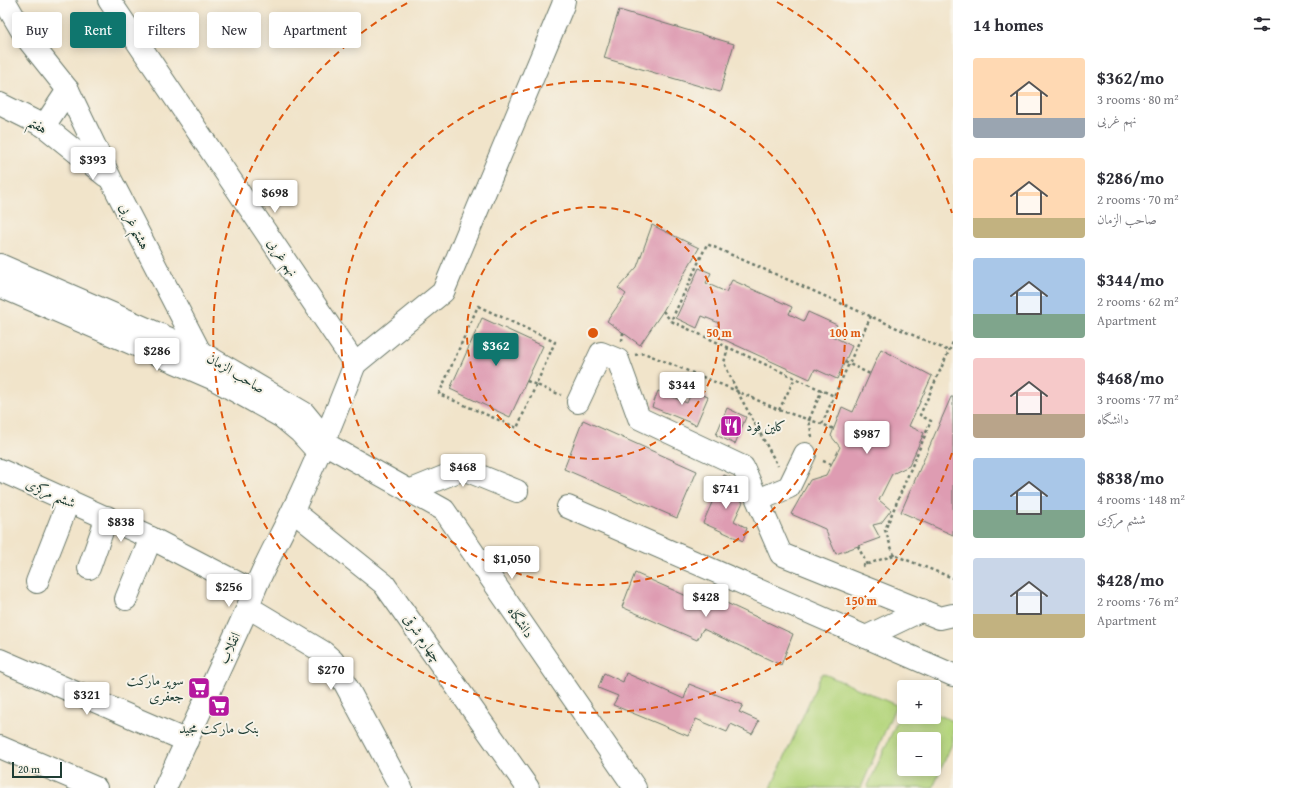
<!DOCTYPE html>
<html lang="en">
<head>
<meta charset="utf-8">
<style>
  :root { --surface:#fff; --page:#f2f2f3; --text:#2b2b33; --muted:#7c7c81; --accent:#0f766e }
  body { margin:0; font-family:"Gentium Book Plus",Amiri,serif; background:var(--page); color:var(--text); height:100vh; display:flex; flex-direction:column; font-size:15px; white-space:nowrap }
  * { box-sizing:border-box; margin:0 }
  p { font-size:13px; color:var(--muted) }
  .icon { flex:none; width:22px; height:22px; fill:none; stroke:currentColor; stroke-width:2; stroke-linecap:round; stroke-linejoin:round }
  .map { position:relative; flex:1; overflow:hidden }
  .sheet { display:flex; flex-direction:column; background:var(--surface); width:340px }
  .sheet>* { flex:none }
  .banner { position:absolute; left:12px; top:12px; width:380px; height:36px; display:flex; gap:8px }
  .buttons { position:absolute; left:897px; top:680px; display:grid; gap:8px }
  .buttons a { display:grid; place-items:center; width:44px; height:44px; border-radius:4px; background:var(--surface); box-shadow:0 2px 10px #0003; font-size:20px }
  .scale { position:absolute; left:12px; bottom:10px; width:50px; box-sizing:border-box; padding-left:4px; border:2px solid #1f3d34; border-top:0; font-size:11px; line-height:14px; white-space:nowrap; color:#1f3d34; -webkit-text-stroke:3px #f7f3e8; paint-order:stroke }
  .price { position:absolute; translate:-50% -34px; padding:0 9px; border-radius:4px; background:#fff; color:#222; font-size:13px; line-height:26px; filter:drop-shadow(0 1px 2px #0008) }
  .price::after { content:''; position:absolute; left:50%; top:24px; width:12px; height:9px; margin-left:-6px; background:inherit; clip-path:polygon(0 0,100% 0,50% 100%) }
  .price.selected { background:var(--accent); color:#fff }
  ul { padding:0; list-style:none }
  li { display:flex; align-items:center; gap:12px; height:100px; padding:0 20px }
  li span { display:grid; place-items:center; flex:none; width:112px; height:80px; border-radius:4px; color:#555 }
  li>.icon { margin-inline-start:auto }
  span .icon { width:48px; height:48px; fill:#fffc; stroke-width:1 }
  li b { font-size:17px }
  h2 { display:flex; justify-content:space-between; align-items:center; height:48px; padding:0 20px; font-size:17px }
  .tag { padding:0 14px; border-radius:4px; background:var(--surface); box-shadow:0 2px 10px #0003; font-size:14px; line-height:36px }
  .tag.selected { background:var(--accent); color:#fff }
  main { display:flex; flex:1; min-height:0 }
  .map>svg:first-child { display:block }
</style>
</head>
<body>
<main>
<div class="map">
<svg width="953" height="788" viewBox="0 0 953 788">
  <rect width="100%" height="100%" fill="#f7f3e8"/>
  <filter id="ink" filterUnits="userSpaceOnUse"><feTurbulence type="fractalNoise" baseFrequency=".025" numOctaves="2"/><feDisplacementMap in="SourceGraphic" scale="8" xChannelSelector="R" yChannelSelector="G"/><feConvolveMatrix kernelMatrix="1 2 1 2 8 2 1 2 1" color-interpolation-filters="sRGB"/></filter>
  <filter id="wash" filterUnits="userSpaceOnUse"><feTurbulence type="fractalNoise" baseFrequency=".012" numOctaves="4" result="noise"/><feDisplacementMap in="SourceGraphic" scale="16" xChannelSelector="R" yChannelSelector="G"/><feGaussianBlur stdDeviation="0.9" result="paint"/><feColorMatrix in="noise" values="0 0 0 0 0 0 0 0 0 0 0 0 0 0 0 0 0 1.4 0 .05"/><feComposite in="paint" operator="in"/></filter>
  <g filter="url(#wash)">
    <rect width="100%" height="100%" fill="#f1e4ca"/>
    <g fill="#b5d67e" stroke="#6a8a59" fill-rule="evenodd">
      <path d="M822,673L896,705L861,788H771Z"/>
      <path d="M904,706V717H934V713L953,721V741L933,788H867ZM904,739H934V769H904Z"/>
    </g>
    <g id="blocks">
      <g fill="#de9cb2">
        <path d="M619,10L734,44L720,92L604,58Z"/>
        <path d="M652,225L699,248L663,311L640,345L607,321L626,294L618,288L637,267Z"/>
        <path d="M699,268L711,273L706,283L726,292L732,280L792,307L789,314L804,321L808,312L837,325L832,336L852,346L837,379L815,369L810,379L714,335L719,323L702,316L697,328L676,318Z"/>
        <path d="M482,318L543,346L510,417L450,389Z"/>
        <path d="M881,349L932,376L909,426L924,433L909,466L892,474L879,500L891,510L881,523L873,525L880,538L836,554L825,529L791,514L810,480L826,475L840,447L831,436L842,407L853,412Z"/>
        <path d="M658,391L687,403L692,391L708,397L696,425L652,407Z"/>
        <path d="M951,397H953V535L901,512Z"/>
        <path d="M727,408L746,417L735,444L716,435Z"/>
        <path d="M583,420L697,471L677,518L564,469Z"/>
        <path d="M724,475L741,482L734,497L743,502L734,521L747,528L743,541L703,523Z"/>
        <path d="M635,573L700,602L705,593L793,634L781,665L703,629L697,640L622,607Z"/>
        <path d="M604,673L623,682L626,673L684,699L689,684L743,705L739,712L759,721L752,734L731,724L727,732L696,719L688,736L613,705L618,696L598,688Z"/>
      </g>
    </g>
  </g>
  <g filter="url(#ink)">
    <use href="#blocks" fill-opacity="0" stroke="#687768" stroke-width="1"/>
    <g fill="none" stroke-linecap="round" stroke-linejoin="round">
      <g stroke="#687768" stroke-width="24">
        <g id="minor">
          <path d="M4,0L25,36L68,90L111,180L200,352"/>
          <path d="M109,0L355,364C336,413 316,462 293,510C278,542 259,573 248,607L165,788"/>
          <path d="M0,104L44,126L106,176"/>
          <path d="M44,126L68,90"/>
          <path d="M0,265L200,352L304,413L318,430L324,443"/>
          <path d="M0,286L214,379L282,417L300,432L319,453"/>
          <path d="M355,364L443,292L563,5L564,0"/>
          <path d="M578,402L601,353L618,360L639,418L743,467L781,554L940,618L953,615"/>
          <path d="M324,443L444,510L635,788"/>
          <path d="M0,470L151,538L253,591"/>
          <path d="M409,491L463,469L517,491"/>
          <path d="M758,500L789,487L805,454"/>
          <path d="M568,507L953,675"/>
          <path d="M293,511L384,584L528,788"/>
          <path d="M89,568L107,517"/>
          <path d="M37,582L69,500"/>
          <path d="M126,599L151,538"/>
          <path d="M248,607L323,652L333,661L401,788"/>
          <path d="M866,637L922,610"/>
          <path d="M0,660L187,741"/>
          <path d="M0,747L96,788"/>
        </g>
      </g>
      <g stroke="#687768" stroke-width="2.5" stroke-dasharray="3 3" stroke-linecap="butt">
        <path d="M478,306L555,342L517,428L439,394Z"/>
        <path d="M663,311L671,321"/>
        <path d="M871,316L834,396L671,321L707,244L949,351"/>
        <path d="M622,341L623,332"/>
        <path d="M728,347L724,363L737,391L778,466"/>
        <path d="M635,355L644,353L737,391L779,410L822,424L834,429"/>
        <path d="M527,381L561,395"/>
        <path d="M779,410L795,378"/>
        <path d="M822,424L834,396"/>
        <path d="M812,437L809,420L822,390"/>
        <path d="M823,461L831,464"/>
        <path d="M858,546L867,565"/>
        <path d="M894,555L885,530L931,421L920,415L953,342"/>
        <path d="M862,566L894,555L953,578"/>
      </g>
      <use href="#minor" stroke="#fff" stroke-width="22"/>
      <path stroke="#687768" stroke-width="2.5" stroke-dasharray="3 3" stroke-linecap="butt" d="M845,362L870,374"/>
    </g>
  </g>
  <g fill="none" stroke="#de580e" stroke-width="2" stroke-dasharray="7 5">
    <circle cx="593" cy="333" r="126"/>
    <circle cx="593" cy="333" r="252"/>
    <path d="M952 453A379 379 0 1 1 409 2M777 2A379 379 0 0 1 952 213"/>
  </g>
  <defs>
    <g id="restaurant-square" transform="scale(1.15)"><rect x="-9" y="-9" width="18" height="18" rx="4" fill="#b5179e" stroke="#f7f3e8"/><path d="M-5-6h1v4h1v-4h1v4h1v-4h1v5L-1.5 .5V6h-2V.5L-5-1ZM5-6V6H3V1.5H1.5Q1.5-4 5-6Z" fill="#fff"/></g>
    <g id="supermarket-square" transform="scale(1.15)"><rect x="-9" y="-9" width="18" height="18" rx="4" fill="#b5179e" stroke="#f7f3e8"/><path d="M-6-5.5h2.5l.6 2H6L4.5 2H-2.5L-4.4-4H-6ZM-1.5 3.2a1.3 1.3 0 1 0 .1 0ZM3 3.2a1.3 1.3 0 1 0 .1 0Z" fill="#fff"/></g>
  </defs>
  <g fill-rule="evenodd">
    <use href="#restaurant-square" x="731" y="426"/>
    <use href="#supermarket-square" x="199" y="688"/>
    <use href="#supermarket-square" x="219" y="706"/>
  </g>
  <g text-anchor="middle" stroke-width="4" stroke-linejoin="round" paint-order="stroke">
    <g font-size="14" fill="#1f3d34" stroke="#f7f3e8">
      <text transform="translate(38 125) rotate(31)" y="5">هفتم</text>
      <text transform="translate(135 226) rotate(63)" y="5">هشتم غربی</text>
      <text transform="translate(283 257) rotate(56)" y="5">نهم غربی</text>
      <text transform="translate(236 373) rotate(31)" y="5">صاحب الزمان</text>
      <text transform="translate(51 493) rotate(24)" y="5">ششم مرکزی</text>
      <text transform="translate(521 622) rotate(56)" y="5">دانشگاه</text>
      <text transform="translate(423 638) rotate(55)" y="5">چهارم شرقی</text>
      <text transform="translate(229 648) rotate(-65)" y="5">انقلاب</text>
    </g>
    <g font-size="14" fill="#1f3d34" stroke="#f7f3e8" text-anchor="start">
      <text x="746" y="431">کلین فود</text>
      <text x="184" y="685" text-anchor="end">سوپر مارکت<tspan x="184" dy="16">جعفری</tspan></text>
      <text x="219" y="733" text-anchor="middle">بنک‌ مارکت مجید</text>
    </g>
  </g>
  <circle cx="593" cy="333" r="6" fill="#de580e" stroke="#f7f3e8" stroke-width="2"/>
  <g font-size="12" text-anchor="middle" font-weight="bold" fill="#de580e" stroke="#f7f3e8" stroke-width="4" stroke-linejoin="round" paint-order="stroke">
    <text x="719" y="337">50 m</text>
    <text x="845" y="337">100 m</text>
    <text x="861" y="605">150 m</text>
  </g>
</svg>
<div class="buttons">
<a>+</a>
<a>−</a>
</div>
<div class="scale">20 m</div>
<b class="price" style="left:93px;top:181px">$393</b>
<b class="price" style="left:275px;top:214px">$698</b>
<b class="price selected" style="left:496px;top:367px">$362</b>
<b class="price" style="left:157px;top:372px">$286</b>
<b class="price" style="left:682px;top:406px">$344</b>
<b class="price" style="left:867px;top:455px">$987</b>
<b class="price" style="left:463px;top:488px">$468</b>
<b class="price" style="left:726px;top:510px">$741</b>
<b class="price" style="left:121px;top:543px">$838</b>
<b class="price" style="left:512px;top:580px">$1,050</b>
<b class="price" style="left:229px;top:608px">$256</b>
<b class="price" style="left:706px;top:618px">$428</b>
<b class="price" style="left:331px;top:691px">$270</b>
<b class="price" style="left:87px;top:716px">$321</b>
<div class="banner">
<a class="tag">Buy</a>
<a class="tag selected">Rent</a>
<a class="tag">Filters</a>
<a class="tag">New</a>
<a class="tag">Apartment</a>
</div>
</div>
<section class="sheet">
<h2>14 homes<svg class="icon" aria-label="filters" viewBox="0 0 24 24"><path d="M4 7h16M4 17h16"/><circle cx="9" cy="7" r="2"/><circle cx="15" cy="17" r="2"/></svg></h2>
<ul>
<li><span style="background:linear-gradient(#ffd9b3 75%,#9aa5b1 0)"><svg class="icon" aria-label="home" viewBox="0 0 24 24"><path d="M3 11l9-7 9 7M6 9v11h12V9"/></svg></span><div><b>$362/mo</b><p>3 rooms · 80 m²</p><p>نهم غربی</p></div></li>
<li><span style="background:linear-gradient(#ffd9b3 75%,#c2b280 0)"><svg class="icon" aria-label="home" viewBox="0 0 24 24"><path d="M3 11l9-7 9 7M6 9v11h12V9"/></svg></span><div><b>$286/mo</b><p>2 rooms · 70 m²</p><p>صاحب الزمان</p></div></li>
<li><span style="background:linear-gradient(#a9c7e8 70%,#7fa58c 0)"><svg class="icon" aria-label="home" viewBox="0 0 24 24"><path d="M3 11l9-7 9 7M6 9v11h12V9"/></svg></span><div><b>$344/mo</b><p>2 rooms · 62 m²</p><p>Apartment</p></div></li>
<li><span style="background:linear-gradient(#f6c9c9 70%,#b9a48a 0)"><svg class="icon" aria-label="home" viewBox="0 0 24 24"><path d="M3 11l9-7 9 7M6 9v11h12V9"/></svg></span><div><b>$468/mo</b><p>3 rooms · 77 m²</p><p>دانشگاه</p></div></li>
<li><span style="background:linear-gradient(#a9c7e8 65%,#7fa58c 0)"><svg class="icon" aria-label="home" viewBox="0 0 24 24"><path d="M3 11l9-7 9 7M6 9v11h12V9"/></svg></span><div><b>$838/mo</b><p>4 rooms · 148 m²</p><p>ششم مرکزی</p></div></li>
<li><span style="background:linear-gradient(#c9d6e8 70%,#c2b280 0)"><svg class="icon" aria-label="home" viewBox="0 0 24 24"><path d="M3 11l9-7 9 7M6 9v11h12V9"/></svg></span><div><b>$428/mo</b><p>2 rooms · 76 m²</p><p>Apartment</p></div></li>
</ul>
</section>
</main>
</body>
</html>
